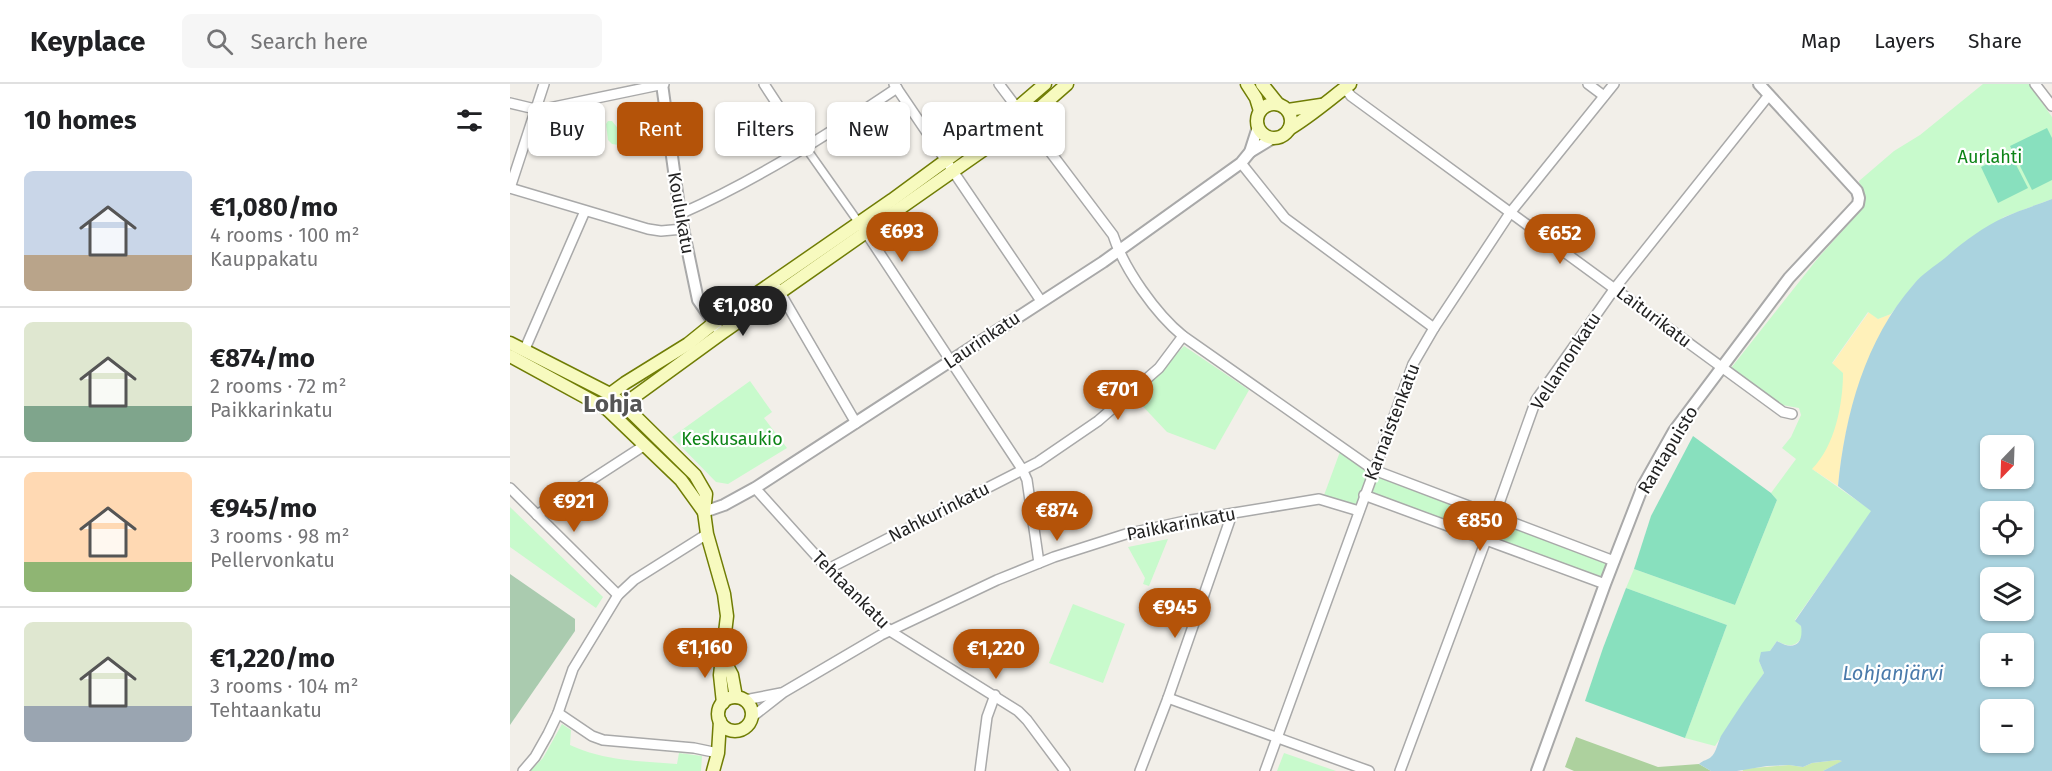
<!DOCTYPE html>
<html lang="en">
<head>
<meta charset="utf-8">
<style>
  :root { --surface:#fff; --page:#f6f6f6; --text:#202124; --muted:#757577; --line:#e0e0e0; --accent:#b45309 }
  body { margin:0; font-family:"Fira Sans",sans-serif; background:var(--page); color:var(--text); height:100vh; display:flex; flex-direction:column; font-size:22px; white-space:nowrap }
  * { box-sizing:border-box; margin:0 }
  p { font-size:20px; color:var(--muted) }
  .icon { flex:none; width:33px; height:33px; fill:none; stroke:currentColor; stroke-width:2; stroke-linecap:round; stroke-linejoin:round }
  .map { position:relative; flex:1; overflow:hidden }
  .details { display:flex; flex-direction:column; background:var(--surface); width:510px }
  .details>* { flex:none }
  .hud { position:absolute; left:18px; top:18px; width:570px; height:54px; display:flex; gap:12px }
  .needle { width:39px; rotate:203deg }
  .controls { position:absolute; left:1470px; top:351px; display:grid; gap:12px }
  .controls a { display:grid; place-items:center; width:54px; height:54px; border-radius:9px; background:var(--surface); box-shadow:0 2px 4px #0004; font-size:30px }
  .price { position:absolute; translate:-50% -51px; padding:0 14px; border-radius:21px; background:var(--accent); color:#fff; font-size:20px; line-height:39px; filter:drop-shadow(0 2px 3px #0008) }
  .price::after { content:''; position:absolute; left:50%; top:36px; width:18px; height:14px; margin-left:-9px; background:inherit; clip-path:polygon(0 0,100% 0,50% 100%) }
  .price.on { background:#222; color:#fff }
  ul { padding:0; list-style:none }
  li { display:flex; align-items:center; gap:18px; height:150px; padding:0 24px }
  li+li { border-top:2px solid var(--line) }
  li span { display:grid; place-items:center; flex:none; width:168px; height:120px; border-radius:9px; color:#555 }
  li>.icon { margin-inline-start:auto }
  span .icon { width:72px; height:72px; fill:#fffc; stroke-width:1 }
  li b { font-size:26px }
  h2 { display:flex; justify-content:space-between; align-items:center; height:72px; padding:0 24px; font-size:26px }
  .chip { padding:0 21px; border-radius:9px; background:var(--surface); box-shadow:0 2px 4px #0004; font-size:21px; line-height:54px }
  .chip.on { background:var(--accent); color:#fff }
  header { display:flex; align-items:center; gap:36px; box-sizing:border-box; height:84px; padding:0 30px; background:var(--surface); border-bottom:2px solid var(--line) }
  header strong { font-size:28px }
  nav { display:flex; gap:33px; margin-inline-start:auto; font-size:21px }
  .search { width:420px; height:54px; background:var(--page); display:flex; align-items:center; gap:15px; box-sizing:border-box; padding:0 21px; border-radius:9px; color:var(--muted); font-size:22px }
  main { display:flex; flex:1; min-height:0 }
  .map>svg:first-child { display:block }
</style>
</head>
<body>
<header>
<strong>Keyplace</strong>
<div class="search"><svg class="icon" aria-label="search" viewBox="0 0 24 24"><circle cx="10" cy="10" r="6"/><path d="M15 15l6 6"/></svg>Search here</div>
<nav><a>Map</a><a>Layers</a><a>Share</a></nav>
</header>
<main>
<section class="details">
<h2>10 homes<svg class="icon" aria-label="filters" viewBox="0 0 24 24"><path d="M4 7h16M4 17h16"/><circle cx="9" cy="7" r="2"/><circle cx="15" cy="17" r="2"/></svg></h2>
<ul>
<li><span style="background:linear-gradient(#c9d6e8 70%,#b9a48a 0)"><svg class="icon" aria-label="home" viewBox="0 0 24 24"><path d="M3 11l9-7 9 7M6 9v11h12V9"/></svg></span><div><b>€1,080/mo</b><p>4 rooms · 100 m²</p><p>Kauppakatu</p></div></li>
<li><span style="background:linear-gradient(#dfe7d0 70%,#7fa58c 0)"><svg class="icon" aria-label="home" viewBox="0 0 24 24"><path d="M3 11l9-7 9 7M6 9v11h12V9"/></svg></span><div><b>€874/mo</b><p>2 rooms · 72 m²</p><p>Paikkarinkatu</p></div></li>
<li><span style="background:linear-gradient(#ffd9b3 75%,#8fb573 0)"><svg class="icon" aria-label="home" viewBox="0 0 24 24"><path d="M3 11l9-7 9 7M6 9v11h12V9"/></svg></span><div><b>€945/mo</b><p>3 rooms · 98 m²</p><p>Pellervonkatu</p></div></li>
<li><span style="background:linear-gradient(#dfe7d0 70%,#9aa5b1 0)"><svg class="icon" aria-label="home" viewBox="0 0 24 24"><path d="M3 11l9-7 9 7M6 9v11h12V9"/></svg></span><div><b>€1,220/mo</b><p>3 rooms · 104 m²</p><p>Tehtaankatu</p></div></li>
</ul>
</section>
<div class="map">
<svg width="1542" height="687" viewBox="0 0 1542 687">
  <rect width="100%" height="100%" fill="#f2efe9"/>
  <path fill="#cdebb0" d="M1328,676L1333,677L1313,687H1233L1232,685L1279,681L1293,683L1302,679Z"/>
  <path fill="#add19e" d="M1066,653L1148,683L1189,680L1201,687H1064L1055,683Z"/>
  <path fill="#fff1ba" d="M1359,228L1368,235L1381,230C1349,289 1335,335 1328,402L1302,385L1322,280Z"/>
  <path fill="#aacbaf" d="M0,490L65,535V547L0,641Z"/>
  <g fill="#c8facc">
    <path d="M1473,0H1519L1542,33V115L1494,133L1405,199L1381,230L1368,235L1358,228L1322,279L1333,289C1333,320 1325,362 1302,385L1362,427L1285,536L1291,542L1293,552C1285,564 1278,563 1267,557L1260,567L1249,577L1254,589L1205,662L1175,654L1217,541L1116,504L1124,485L1225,521L1267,416L1261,409L1286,375L1272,364L1281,353L1291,331L1289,324L1272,321L1221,284L1308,174L1351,126L1353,119L1349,97L1384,67L1410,51Z"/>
    <path d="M98,37H102L114,52L113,57L109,61L102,60L98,56L96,40Z"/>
    <path d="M674,262L739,306L705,366L657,348L625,314Z"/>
    <path d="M240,297L262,328L254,334L277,364L218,400L206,398L162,353Z"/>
    <path d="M831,365L861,388L848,423L813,414Z"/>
    <path d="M866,391L1101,478L1094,497L859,410Z"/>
    <path d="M0,423L93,513L86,524L0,463Z"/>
    <path d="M658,455L639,502L633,500L635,494L618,463Z"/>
    <path d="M563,520L615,540L593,599L539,579Z"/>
    <path d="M52,640L61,646L60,661C94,677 131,677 167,680L169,669L192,672L191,687H20L33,674Z"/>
    <path d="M774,669L826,687H767Z"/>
  </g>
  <g fill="#88e0be">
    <path d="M1537,44L1542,54V96L1522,106L1500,62Z"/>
    <path d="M1500,69L1518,104L1488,119L1471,83Z"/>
    <path d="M1183,352L1261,409L1267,416L1225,521L1124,485L1141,432Z"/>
    <path d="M1116,504L1217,541L1175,654L1075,617L1093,564Z"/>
  </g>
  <path fill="#aad3df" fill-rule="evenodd" d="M1542,115V687H1313L1332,677L1328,676L1302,679L1293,683L1279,681L1257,682L1227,687H1201L1189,680C1193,676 1198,676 1201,673C1206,669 1208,658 1211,652C1225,630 1239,609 1254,589L1249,577L1251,568L1260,567L1267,557C1283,567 1294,561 1291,542L1285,537L1361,427L1328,402C1335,330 1355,256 1404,200C1412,190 1425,182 1435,174C1453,158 1473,143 1495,133C1510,126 1527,121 1542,115ZM1480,362H1514V394H1480ZM1480,428H1514V460H1480ZM1480,494H1514V526H1480ZM1480,560H1514V592H1480ZM1480,626H1514V658H1480Z"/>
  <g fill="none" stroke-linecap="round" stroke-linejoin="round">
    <g stroke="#a9a9a9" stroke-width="10">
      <path id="pedestrian" d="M296,64L349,139"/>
    </g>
    <g stroke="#a9a9a9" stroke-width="12">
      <g id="minor">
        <path d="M254,0L296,64"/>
        <path d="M384,0L531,217"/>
        <path d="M489,0L603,151C614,185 646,230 673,252L864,386L1104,477"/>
        <path d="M1078,0L1094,12"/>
        <path d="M1525,0L1542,22"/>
        <path d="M835,4L841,12L1273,328L1282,330"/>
        <path d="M0,19L25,25H34L154,0"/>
        <path d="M731,79L775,134L924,244"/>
        <path d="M0,104L138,145L151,147L173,145"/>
        <path d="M0,104L34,0"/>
        <path d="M170,130C247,96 317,51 387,4"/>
        <path d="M353,144L512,385L517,396L529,479"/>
        <path d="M268,205L346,339"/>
        <path d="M14,267L75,127"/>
        <path d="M0,404L108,511"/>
        <path d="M245,404L318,485L380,547L508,627L517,636L555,687"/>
        <path d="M854,411L1095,500"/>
        <path d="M27,431L135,361"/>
        <path d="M318,485L528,378L588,337L649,284L673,252"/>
        <path d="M658,614L859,687"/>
        <path d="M235,616L271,609"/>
        <path d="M48,629L82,652L93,656L184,664L208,669"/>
        <path d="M242,633L274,608L371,551L487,496L544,473L616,450L675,437L809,415L849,427"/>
        <path d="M13,687L25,673L38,650L48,629L63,585L108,511L124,496L197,450"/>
        <path d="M470,687L477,633L485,611"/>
        <path d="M630,687L658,614L722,430"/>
        <path d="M755,687L903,280L924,244L1000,129L1104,0"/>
        <path d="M890,687L976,456L1026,316L1105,204L1259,11"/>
      </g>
    </g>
    <g stroke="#a9a9a9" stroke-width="14">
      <g id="tertiary">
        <path d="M152,0L170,130L188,216L208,245"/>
        <path d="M740,68L763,54"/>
        <path d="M194,428L214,421L245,404L593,178L731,79L740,68L748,43"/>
        <path d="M1027,687L1095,500L1133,402L1164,347L1279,194L1348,120L1349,114L1347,107L1249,0"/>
      </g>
    </g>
    <g stroke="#707d05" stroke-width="15">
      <g id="secondary">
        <path d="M737,0L746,14L750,27"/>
        <path d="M752,0L768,20"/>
        <circle cx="764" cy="37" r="17"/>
        <path d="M778,26L811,21"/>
        <path d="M779,45C801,32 820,15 840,0"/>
        <path d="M0,259L100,310L119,326L185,391L196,410L194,428L197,450L214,510L217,532L210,591L213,619"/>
        <path d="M0,272L97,325L171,396L194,428"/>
        <path d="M97,325L113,321L212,249L516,36L557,0"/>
        <path d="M97,325L100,310L115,299L178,260L204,239L382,116L507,24L535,0"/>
        <path d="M213,574L222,591L226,613"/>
        <circle cx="225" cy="630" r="17"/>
        <path d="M203,687L208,669L210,637"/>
      </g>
    </g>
    <use href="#pedestrian" stroke="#fff" stroke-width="7"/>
    <use href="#minor" stroke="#fff" stroke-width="9"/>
    <use href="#tertiary" stroke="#fff" stroke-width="10"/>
    <use href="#secondary" stroke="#f7fabf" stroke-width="12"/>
  </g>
  <g text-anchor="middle" stroke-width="4.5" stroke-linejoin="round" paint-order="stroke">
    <g font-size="18" fill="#0c8416" stroke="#fff">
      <text x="1480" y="79">Aurlahti</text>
      <text x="222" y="361">Keskusaukio</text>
    </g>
    <g font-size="18" fill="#222" stroke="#fff">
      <text transform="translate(171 129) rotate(80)" y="6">Koulukatu</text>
      <text transform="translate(1144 233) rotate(37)" y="6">Laiturikatu</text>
      <text transform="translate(472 256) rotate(-34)" y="6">Laurinkatu</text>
      <text transform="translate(1056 277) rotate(-57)" y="6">Vellamonkatu</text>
      <text transform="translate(882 338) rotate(-69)" y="6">Karnaistenkatu</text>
      <text transform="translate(1158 366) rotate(-59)" y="6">Rantapuisto</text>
      <text transform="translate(429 428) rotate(-27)" y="6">Nahkurinkatu</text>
      <text transform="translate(671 440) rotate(-11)" y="6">Paikkarinkatu</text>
      <text transform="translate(341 506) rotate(45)" y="6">Tehtaankatu</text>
    </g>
    <g font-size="20" font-style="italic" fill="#4a7aab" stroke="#fff">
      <text x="1383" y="596">Lohjanjärvi</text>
    </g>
    <g font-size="24" font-weight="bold" fill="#555" stroke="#fff">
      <text x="103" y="328">Lohja</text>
    </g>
  </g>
</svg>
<div class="controls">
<a><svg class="needle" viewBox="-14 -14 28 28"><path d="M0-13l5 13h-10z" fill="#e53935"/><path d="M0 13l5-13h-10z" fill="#757577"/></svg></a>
<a><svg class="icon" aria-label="locate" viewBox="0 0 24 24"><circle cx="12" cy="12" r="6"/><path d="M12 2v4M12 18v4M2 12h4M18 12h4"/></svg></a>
<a><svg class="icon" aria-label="layers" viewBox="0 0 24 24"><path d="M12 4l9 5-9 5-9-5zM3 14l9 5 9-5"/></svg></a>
<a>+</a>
<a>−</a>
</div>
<b class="price" style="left:392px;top:179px">€693</b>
<b class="price" style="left:1050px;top:181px">€652</b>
<b class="price on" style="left:233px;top:253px">€1,080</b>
<b class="price" style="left:608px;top:337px">€701</b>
<b class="price" style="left:64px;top:449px">€921</b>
<b class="price" style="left:547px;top:458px">€874</b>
<b class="price" style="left:970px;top:468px">€850</b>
<b class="price" style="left:665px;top:555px">€945</b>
<b class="price" style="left:195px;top:595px">€1,160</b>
<b class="price" style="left:486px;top:596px">€1,220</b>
<div class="hud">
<a class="chip">Buy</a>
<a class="chip on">Rent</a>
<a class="chip">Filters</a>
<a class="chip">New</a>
<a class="chip">Apartment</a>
</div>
</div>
</main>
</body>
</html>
